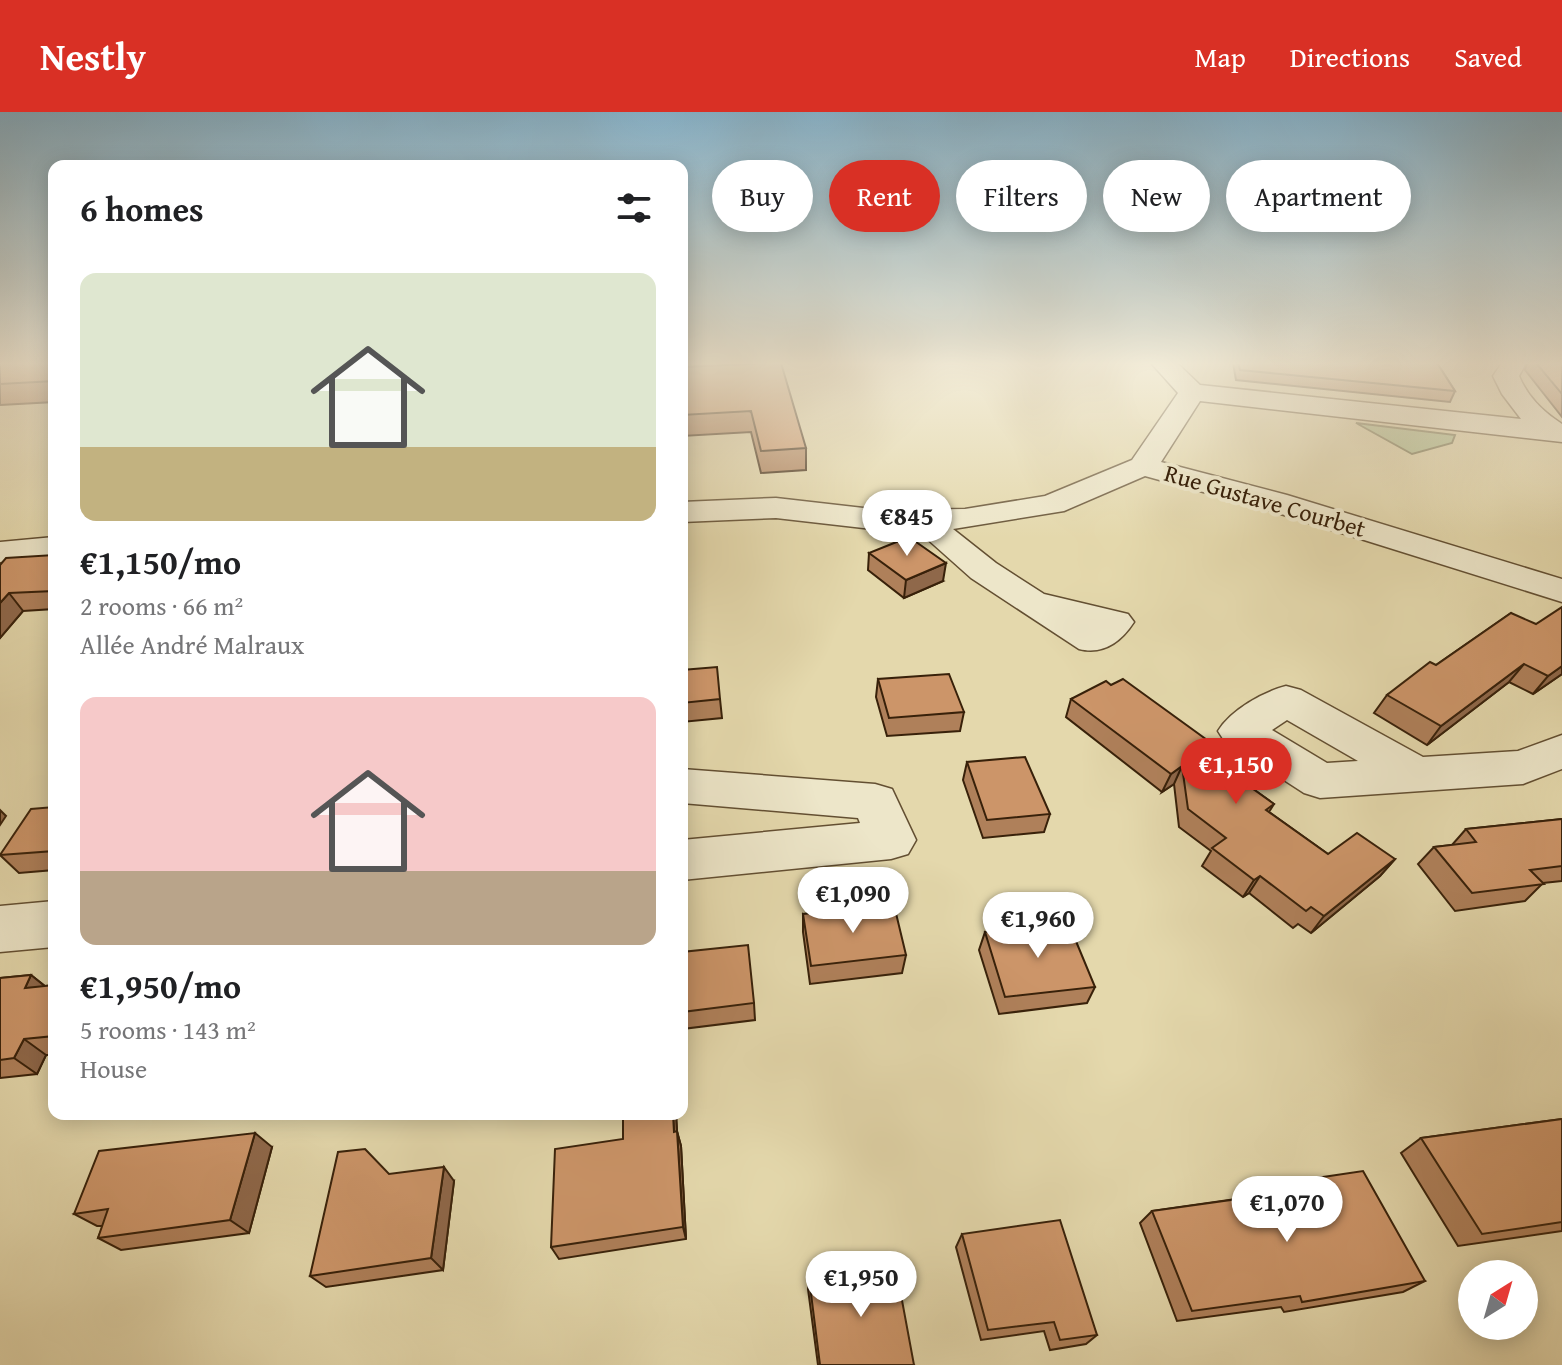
<!DOCTYPE html>
<html lang="en">
<head>
<meta charset="utf-8">
<style>
  :root { --surface:#fff; --page:#f2f2f2; --text:#202124; --muted:#757577; --accent:#d93025 }
  body { margin:0; font-family:"Gentium Book Plus",serif; background:var(--page); color:var(--text); height:100vh; display:flex; flex-direction:column; font-size:30px; white-space:nowrap }
  * { box-sizing:border-box; margin:0 }
  p { font-size:26px; color:var(--muted) }
  .icon { flex:none; width:44px; height:44px; fill:none; stroke:currentColor; stroke-width:2; stroke-linecap:round; stroke-linejoin:round }
  .map { position:relative; flex:1; overflow:hidden }
  .drawer { position:absolute; left:48px; top:48px; width:640px; height:960px; display:flex; flex-direction:column; background:var(--surface); border-radius:16px; box-shadow:0 4px 20px #0003 }
  .drawer>* { flex:none }
  .guide { position:absolute; left:712px; top:48px; width:730px; height:72px; display:flex; gap:16px }
  .needle { width:52px; rotate:37deg }
  .buttons { position:absolute; left:1458px; top:1148px; display:grid; gap:16px }
  .buttons a { display:grid; place-items:center; width:80px; height:80px; border-radius:50%; background:var(--surface); box-shadow:0 4px 20px #0003; font-size:40px }
  .price { position:absolute; translate:-50% -68px; padding:0 18px; border-radius:28px; background:#fff; color:#222; font-size:26px; line-height:52px; filter:drop-shadow(0 2px 4px #0008) }
  .price::after { content:''; position:absolute; left:50%; top:48px; width:24px; height:18px; margin-left:-12px; background:inherit; clip-path:polygon(0 0,100% 0,50% 100%) }
  .price.active { background:var(--accent); color:#fff }
  ul { padding:0; list-style:none }
  li { display:grid; align-content:center; gap:16px; height:424px; padding:0 32px }
  li span { display:grid; place-items:center; height:248px; border-radius:16px; color:#555 }
  li>.icon { margin-inline-start:auto }
  span .icon { width:144px; height:144px; fill:#fffc; stroke-width:1 }
  li b { font-size:34px }
  h2 { display:flex; justify-content:space-between; align-items:center; height:96px; padding:0 32px; font-size:34px }
  .chip { padding:0 28px; border-radius:36px; background:var(--surface); box-shadow:0 4px 20px #0003; font-size:28px; line-height:72px }
  .chip.active { background:var(--accent); color:#fff }
  header { display:flex; align-items:center; gap:48px; box-sizing:border-box; height:112px; padding:0 40px; background:var(--accent); color:#fff }
  header strong { font-size:38px }
  nav { display:flex; gap:44px; margin-inline-start:auto; font-size:28px }
  .map>svg:first-child { display:block }
</style>
</head>
<body>
<header>
<strong>Nestly</strong>
<nav><a>Map</a><a>Directions</a><a>Saved</a></nav>
</header>
<div class="map">
<svg width="1562" height="1253" viewBox="0 0 1562 1253">
  <rect width="100%" height="100%" fill="#e4d8ac"/>
  <filter id="stains"><feTurbulence type="fractalNoise" baseFrequency=".0025" numOctaves="4"/><feColorMatrix values="0 0 0 0 .2 0 0 0 0 .09 0 0 0 0 .02 0 0 0 .5 -.17"/></filter>
  <radialGradient id="worn" r=".72"><stop offset=".6" stop-color="#630" stop-opacity="0"/><stop offset="1" stop-color="#630" stop-opacity=".3"/></radialGradient>
  <path fill="#aec08e" stroke="#73704c" stroke-width="2" d="M1356,311L1455,323L1452,331L1412,342Z"/>
  <g fill="none" stroke-linecap="round" stroke-linejoin="round">
    <g stroke="#634f32" stroke-width="3">
      <g id="street">
        <path d="M1151,251H1177L1200,273L1521,307L1502,282L1493,264L1502,251H1526L1519,264C1528,285 1542,299 1562,312V330L1200,289L1161,350L1287,383L1562,467V490L1265,397L1145,364L1064,399L953,417L996,451L1044,482L1128,502L1134,510C1121,530 1103,543 1079,537L971,466L916,417L881,418L776,406L682,410V390L776,386L881,398L965,397L1045,384L1132,348L1178,281Z"/>
        <path d="M54,425V445L0,450V430Z"/>
        <path d="M1286,574L1301,578L1423,645L1518,639L1562,623V657L1523,672L1320,686L1304,681L1225,630L1218,619C1231,598 1263,580 1286,574ZM1287,608L1358,649L1327,651L1272,618Z"/>
        <path d="M682,657L875,672L892,677L916,728L908,742L891,747L682,768V728L860,711L858,706L682,691Z"/>
        <path d="M54,789V835L0,840V794Z"/>
      </g>
    </g>
    <use href="#street" fill="#ede6c9" fill-rule="evenodd"/>
  </g>
  <g fill="#af805a" stroke="#38210a" stroke-width="2">
    <path d="M0,251H54V290L0,293Z"/>
    <path d="M1233,251H1437L1455,279L1450,290L1236,268Z"/>
    <path d="M1527,251H1562V305L1525,258Z"/>
    <path d="M682,255L806,336V358L761,361L751,320L682,324Z"/>
    <path d="M869,441L943,469L904,486L868,458Z"/>
    <path d="M54,443V497L23,499L0,526V453Z"/>
    <path d="M1511,501L1562,562L1533,582L1509,570L1427,633L1374,601L1387,583L1436,553Z"/>
    <path d="M682,558L720,587L722,606L682,610Z"/>
    <path d="M878,567L964,600L960,619L887,624L876,585Z"/>
    <path d="M1111,573L1214,633L1208,645L1274,692L1269,700L1328,742L1395,747L1380,764L1311,821L1298,812L1293,816L1249,781L1243,785L1202,754L1211,739L1179,715L1174,672L1162,680L1066,605L1071,587Z"/>
    <path d="M967,650L1050,702L1044,720L983,726L963,668Z"/>
    <path d="M54,695V758L19,761L0,743Z"/>
    <path d="M1562,707V769L1543,771L1525,789L1455,799L1418,752L1434,735L1452,733L1466,717Z"/>
    <path d="M803,802L906,843L902,861L810,872L803,820Z"/>
    <path d="M985,820L1095,875L1087,891L999,902L979,838Z"/>
    <path d="M682,840L754,891L755,908L682,917Z"/>
    <path d="M31,863L45,874L54,873V943H46L37,962L0,966V866Z"/>
    <path d="M623,1002H676L677,1020L681,1034L686,1127L559,1147L551,1135L623,1027Z"/>
    <path d="M1562,1007V1119L1458,1134L1401,1041L1421,1026Z"/>
    <path d="M272,1035L249,1121L121,1138L98,1126L103,1114H97L74,1102Z"/>
    <path d="M454,1069L443,1158L326,1175L310,1164Z"/>
    <path d="M1249,1076L1425,1169L1403,1180L1284,1200L1281,1195L1177,1209L1140,1111L1152,1099L1236,1087Z"/>
    <path d="M962,1122L1097,1223L1086,1232L1050,1238L1044,1219L981,1228L956,1135Z"/>
    <path d="M809,1166L914,1253H818L808,1177Z"/>
  </g>
  <g fill="#8f684a" stroke="#38210a" stroke-width="2">
    <path d="M946,451L943,469L904,486L906,468Z"/>
    <path d="M9,481L23,499L0,526V491Z"/>
    <path d="M1524,552L1509,570L1427,633L1441,614Z"/>
    <path d="M1562,554V562L1533,582L1548,564Z"/>
    <path d="M1214,633L1205,651L1203,641Z"/>
    <path d="M1182,654L1174,672L1162,680L1171,662Z"/>
    <path d="M0,698L6,704L0,713Z"/>
    <path d="M1395,747L1380,764L1311,821L1324,804Z"/>
    <path d="M1260,764L1249,781L1243,785L1254,768Z"/>
    <path d="M31,863L52,880L25,876Z"/>
    <path d="M24,927L46,943L37,962L14,946Z"/>
    <path d="M673,1002H676L678,1034L674,1020Z"/>
    <path d="M677,1019L681,1034L686,1127L683,1115Z"/>
    <path d="M255,1021L272,1035L249,1121L230,1108Z"/>
    <path d="M444,1055L454,1069L443,1158L431,1146Z"/>
  </g>
  <g fill="#cc9569" stroke="#38210a" stroke-width="2">
    <path d="M0,251H54V269L0,272Z"/>
    <path d="M770,251H781L806,336L761,339L751,299L682,303V255Z"/>
    <path d="M1238,251H1437L1455,279L1240,258Z"/>
    <path d="M1536,251H1562V282Z"/>
    <path d="M909,425L946,451L906,468L869,441Z"/>
    <path d="M54,443V479L9,481L0,491V453L6,446Z"/>
    <path d="M1562,495V554L1548,564L1524,552L1441,614L1387,583L1430,550L1436,553L1511,501L1536,512Z"/>
    <path d="M717,555L720,587L682,591V558Z"/>
    <path d="M949,562L964,600L889,606L878,567Z"/>
    <path d="M1123,567L1214,633L1203,641L1274,692L1266,698L1328,742L1357,721L1395,747L1324,804L1311,795L1306,799L1260,764L1254,768L1212,736L1226,726L1188,697L1182,654L1171,662L1071,587L1106,569L1111,573Z"/>
    <path d="M1025,645L1050,702L987,708L967,650Z"/>
    <path d="M54,695V739L0,743L31,697Z"/>
    <path d="M1562,707V754L1530,758L1544,772L1472,781L1434,735L1476,730L1466,717Z"/>
    <path d="M894,793L906,843L811,854L803,802Z"/>
    <path d="M1068,810L1095,875L1005,885L985,820Z"/>
    <path d="M748,833L754,891L682,900V840Z"/>
    <path d="M31,863L25,876L54,873V924L24,927L14,946L0,948V866Z"/>
    <path d="M623,1002H673L674,1020L677,1019L683,1115L551,1135L555,1037L623,1027Z"/>
    <path d="M1562,1007V1110L1482,1122L1421,1026Z"/>
    <path d="M255,1021L230,1108L98,1126L108,1097L74,1102L99,1039Z"/>
    <path d="M365,1037L389,1062L444,1055L431,1146L310,1164L338,1040Z"/>
    <path d="M1363,1059L1425,1169L1302,1190L1300,1184L1192,1199L1152,1099L1253,1085L1249,1076Z"/>
    <path d="M1060,1108L1097,1223L1060,1228L1054,1210L988,1218L962,1122Z"/>
    <path d="M896,1156L914,1253H820L809,1166Z"/>
  </g>
  <linearGradient id="sky" x2="0" y2="1"><stop stop-color="#87b6d0"/><stop offset="0.59" stop-color="#f3edda"/><stop offset="1" stop-color="#f3edda" stop-opacity="0"/></linearGradient>
  <rect width="1562" height="426" fill="url(#sky)"/>
  <g text-anchor="middle" stroke-width="8" stroke-linejoin="round" paint-order="stroke">
    <g font-size="24" fill="#38210a" stroke="#ede6c9">
      <text transform="translate(1265 389) rotate(16)" y="8">Rue Gustave Courbet</text>
    </g>
  </g>
  <rect width="100%" height="100%" filter="url(#stains)"/>
  <rect width="100%" height="100%" fill="url(#worn)"/>
</svg>
<div class="buttons">
<a><svg class="needle" viewBox="-14 -14 28 28"><path d="M0-13l5 13h-10z" fill="#e53935"/><path d="M0 13l5-13h-10z" fill="#757577"/></svg></a>
</div>
<b class="price" style="left:907px;top:446px">€845</b>
<b class="price active" style="left:1236px;top:694px">€1,150</b>
<b class="price" style="left:853px;top:823px">€1,090</b>
<b class="price" style="left:1038px;top:848px">€1,960</b>
<b class="price" style="left:1287px;top:1132px">€1,070</b>
<b class="price" style="left:861px;top:1207px">€1,950</b>
<div class="guide">
<a class="chip">Buy</a>
<a class="chip active">Rent</a>
<a class="chip">Filters</a>
<a class="chip">New</a>
<a class="chip">Apartment</a>
</div>
<section class="drawer">
<h2>6 homes<svg class="icon" aria-label="filters" viewBox="0 0 24 24"><path d="M4 7h16M4 17h16"/><circle cx="9" cy="7" r="2"/><circle cx="15" cy="17" r="2"/></svg></h2>
<ul>
<li><span style="background:linear-gradient(#dfe7d0 70%,#c2b280 0)"><svg class="icon" aria-label="home" viewBox="0 0 24 24"><path d="M3 11l9-7 9 7M6 9v11h12V9"/></svg></span><div><b>€1,150/mo</b><p>2 rooms · 66 m²</p><p>Allée André Malraux</p></div></li>
<li><span style="background:linear-gradient(#f6c9c9 70%,#b9a48a 0)"><svg class="icon" aria-label="home" viewBox="0 0 24 24"><path d="M3 11l9-7 9 7M6 9v11h12V9"/></svg></span><div><b>€1,950/mo</b><p>5 rooms · 143 m²</p><p>House</p></div></li>
</ul>
</section>
</div>
</body>
</html>
